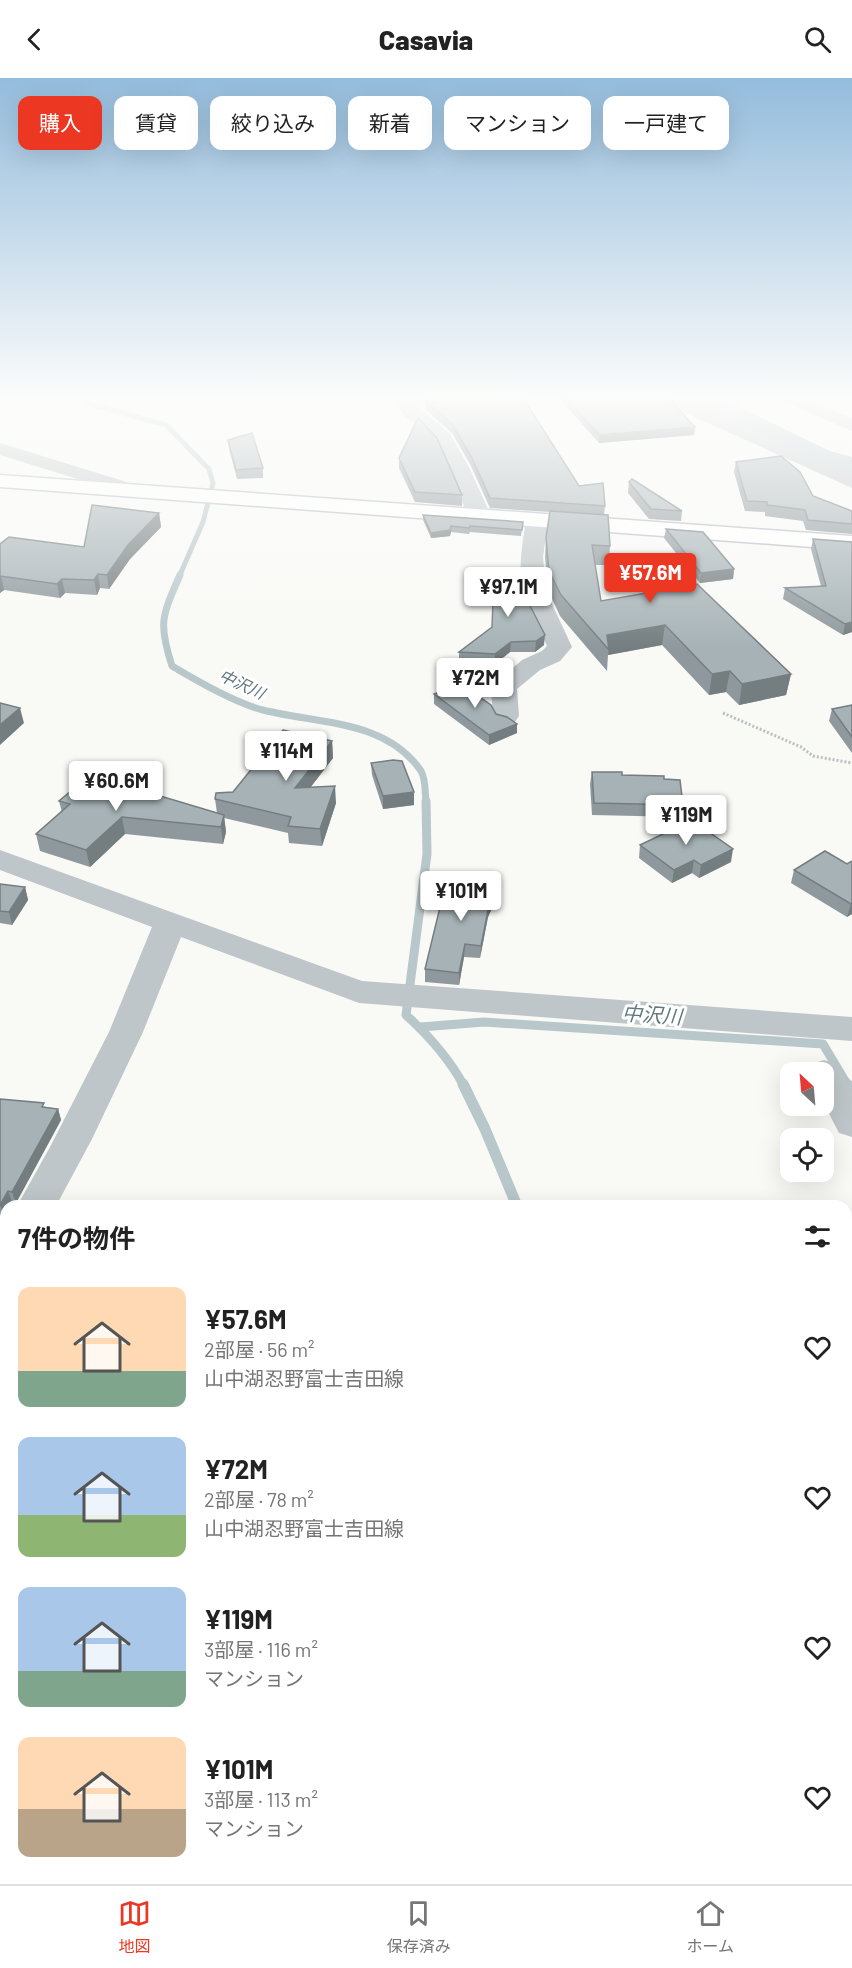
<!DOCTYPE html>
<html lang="ja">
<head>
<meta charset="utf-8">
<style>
  :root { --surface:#fff; --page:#f2f2f2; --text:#222; --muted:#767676; --line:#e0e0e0; --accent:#ec3723 }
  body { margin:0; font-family:Barlow,"Noto Sans JP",sans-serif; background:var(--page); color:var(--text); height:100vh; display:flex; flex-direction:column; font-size:22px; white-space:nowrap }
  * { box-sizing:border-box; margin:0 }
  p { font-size:20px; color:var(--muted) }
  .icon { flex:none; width:33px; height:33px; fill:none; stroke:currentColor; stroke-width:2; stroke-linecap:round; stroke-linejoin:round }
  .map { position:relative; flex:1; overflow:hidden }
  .panel { position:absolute; left:0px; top:1122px; width:852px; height:684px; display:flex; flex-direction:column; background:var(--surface); border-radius:18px 18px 0 0; box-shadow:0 6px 24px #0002 }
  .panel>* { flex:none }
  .banner { position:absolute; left:18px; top:18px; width:816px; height:54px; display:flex; gap:12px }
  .needle { width:39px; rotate:334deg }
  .buttons { position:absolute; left:780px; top:984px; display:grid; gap:12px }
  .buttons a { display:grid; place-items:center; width:54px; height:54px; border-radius:12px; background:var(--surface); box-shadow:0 6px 24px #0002; font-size:30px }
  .price { position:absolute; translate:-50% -51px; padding:0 14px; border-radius:6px; background:#fff; color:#222; font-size:20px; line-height:39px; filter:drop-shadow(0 2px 3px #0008) }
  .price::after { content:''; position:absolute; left:50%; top:36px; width:18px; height:14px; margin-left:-9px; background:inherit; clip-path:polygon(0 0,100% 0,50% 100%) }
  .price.current { background:var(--accent); color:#fff }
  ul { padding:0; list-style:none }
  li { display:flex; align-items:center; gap:18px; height:150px; padding:0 18px }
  li span { display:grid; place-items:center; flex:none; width:168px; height:120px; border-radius:12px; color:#555 }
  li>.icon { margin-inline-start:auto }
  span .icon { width:72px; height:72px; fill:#fffc; stroke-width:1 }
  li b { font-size:26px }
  h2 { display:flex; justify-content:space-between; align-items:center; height:72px; padding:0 18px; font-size:26px }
  .chip { padding:0 21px; border-radius:12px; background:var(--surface); box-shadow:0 6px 24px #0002; font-size:21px; line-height:54px }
  .chip.current { background:var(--accent); color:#fff }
  header { display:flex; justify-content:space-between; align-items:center; height:78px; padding:0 18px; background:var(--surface); font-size:27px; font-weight:800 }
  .tabs { display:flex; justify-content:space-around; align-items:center; height:84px; border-top:2px solid var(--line); background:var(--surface); font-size:16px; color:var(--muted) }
  .tabs a { display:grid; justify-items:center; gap:3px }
  .tabs .current { color:var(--accent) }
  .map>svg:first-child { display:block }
</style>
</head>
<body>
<header><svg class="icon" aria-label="back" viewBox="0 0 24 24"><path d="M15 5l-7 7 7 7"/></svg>Casavia<svg class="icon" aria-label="search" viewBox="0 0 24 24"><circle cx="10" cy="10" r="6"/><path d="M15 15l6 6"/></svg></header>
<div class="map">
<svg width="852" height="1806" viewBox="0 0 852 1806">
  <rect width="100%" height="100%" fill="#f9f9f6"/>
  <path fill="#b7c7ca" d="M673,318H716L830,373L852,379V398Z"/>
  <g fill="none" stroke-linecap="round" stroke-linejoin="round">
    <path stroke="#b7c7ca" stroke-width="5" d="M79,318L86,325L166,347L209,391L213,405L203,444L179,499"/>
    <path stroke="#b7c7ca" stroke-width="7" d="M180,497C162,538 158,545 172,588C197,603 235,625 263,632C317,646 386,641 421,693C426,701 425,716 426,725"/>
    <g stroke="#b7c7ca" stroke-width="9">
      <path d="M426,723L427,776L406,937C429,958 449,980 464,1008"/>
      <path d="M421,949L484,944L823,966L848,1008"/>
    </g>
    <g stroke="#b7c7ca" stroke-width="11">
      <path d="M463,1006L485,1051L517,1128"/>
      <path d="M847,1006L852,1015"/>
    </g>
    <path stroke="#b7c7ca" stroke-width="14" d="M623,1806L624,1800"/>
    <g stroke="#b4bcc0" stroke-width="3">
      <path id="secondary" d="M0,397L852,458V472L0,409Z"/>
    </g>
    <path stroke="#babfc1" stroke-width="3" stroke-dasharray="2 2" stroke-linecap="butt" d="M723,635L801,669L813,678L852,685"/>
    <g fill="#bfc6c9" fill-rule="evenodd">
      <path d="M399,318H421L415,326L450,356L469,389L492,440L489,445L481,446L473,445C456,419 453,383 432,359C421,347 398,339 396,322Z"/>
      <path d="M654,318H678L852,396V410L657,322Z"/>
      <path d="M777,318H801L852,340V353L780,322Z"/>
      <path d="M0,365L146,410L149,414L146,418L139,420L0,377Z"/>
      <path d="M537,438L545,439L548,444L543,479L546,513L572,569L560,583L540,592L517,611L519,638L515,644L506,646L497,644L493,638L491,609L522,582L542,573L547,568C541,553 532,540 526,525C517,498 521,471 526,444L529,439Z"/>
      <path d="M0,772L362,903L852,939V963L359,925L181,859L143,954L92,1061L56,1128H17L50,1069L109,954L152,849L0,792Z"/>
      <path d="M824,982L836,986L852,1013V1059L839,1055L824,1026V994H807L812,986Z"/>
      <path d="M6,1147V1184L0,1186V1149Z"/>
    </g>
    <use href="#secondary" fill="#fff" fill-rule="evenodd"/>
  </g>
  <g fill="#8f999d">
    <path d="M560,318H661L695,349L694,357L599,365L560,321Z"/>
    <path d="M426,323L579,408L605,428L604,437L610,468L609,487H595L601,523L697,506L791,596L786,617L739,627L726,614L709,617L662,567L608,577L607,593L560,538L548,512L545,479L546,460L550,434L490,430L471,388L452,355L426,332Z"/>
    <path d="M228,362L263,390V400L237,401L229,371Z"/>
    <path d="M399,380L462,417V428L415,424L399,390Z"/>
    <path d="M736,384L813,418L852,433V456L806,452L803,443L765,438V434L745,433L734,394Z"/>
    <path d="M629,404L682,433L681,443L649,441L628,415Z"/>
    <path d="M159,435L161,449L130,481L109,511L100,510L97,517L65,515L60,520L4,512L0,515V466L84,469Z"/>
    <path d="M423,437L523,444L521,458L470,454L469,456L451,454L450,458L431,460L423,442Z"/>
    <path d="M666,451L734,491L733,501L700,505L664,460Z"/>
    <path d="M813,461L852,464V554L843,557L783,521L785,510L821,508L811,471Z"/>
    <path d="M524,516L544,567L535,574H510L495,586L459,585V574L492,549Z"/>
    <path d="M434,616L496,636L517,646V655L489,667L434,626Z"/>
    <path d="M852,627V675L829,643L832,631Z"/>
    <path d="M332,663L333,680L310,710L336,725L322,768L289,765L288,755L224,740L226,754L223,766L125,756L90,789L40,773L36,756L62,734L59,723L217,735L215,721L233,714Z"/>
    <path d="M371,685L414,727L383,731L372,697Z"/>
    <path d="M592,694L664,701L683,727L681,739L592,737L590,706Z"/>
    <path d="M640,767L731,784L699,800L692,795L672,805L639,780Z"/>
    <path d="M852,783V836L847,839L791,805L794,792L847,786Z"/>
    <path d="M0,806L25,809L28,822L12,847L0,845Z"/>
    <path d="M500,813L488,839L480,880L464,879L459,907L425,904V891L450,826Z"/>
    <path d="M0,1021L58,1031L61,1042L16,1125L12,1124L10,1128H6V1135L4,1138L0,1137Z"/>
    <path d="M6,1204V1243L1,1242L0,1240V1215Z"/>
    <path d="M6,1307V1347H1L0,1343V1320Z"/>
  </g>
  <g fill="#747d7f">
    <path d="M695,349L694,357L599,365V357Z"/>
    <path d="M159,435L161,449L130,481L109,511L107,497L128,467Z"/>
    <path d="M451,448V454L450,458L431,460V455Z"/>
    <path d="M734,491L733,501L700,505L701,495Z"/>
    <path d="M98,496L100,510L97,517L94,502Z"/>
    <path d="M1,497L4,512L0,515V498Z"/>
    <path d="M62,501L65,515L60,520L57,506Z"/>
    <path d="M852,544V554L843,557L845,546Z"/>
    <path d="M665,547L662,567L608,577L609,572L607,557Z"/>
    <path d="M545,557L544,567L535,574L536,563Z"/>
    <path d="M511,564L510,574L495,586V576Z"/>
    <path d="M730,593L726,614L709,617L712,596Z"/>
    <path d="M791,596L786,617L739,627L742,606Z"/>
    <path d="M20,630L24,645L0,667V647Z"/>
    <path d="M517,646V655L489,667V657Z"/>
    <path d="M332,663L333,680L296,728L295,710Z"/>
    <path d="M335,708L336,725L322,768L320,751Z"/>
    <path d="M414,714V727L383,731V718Z"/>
    <path d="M224,737L226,754L223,766L221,749Z"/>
    <path d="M122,739L125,756L90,789L86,772Z"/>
    <path d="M733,771L731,784L699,800L701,787Z"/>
    <path d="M694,782L692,795L672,805L674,792Z"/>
    <path d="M500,800V813L488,839L480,880L481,868L489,827Z"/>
    <path d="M25,809L28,822L12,847L9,834Z"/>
    <path d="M851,826H852V836L847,839Z"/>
    <path d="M465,866L464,879L459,907V895Z"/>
    <path d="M58,1031L61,1042L16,1125L12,1114Z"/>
    <path d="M8,1113L12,1124L10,1128H6V1135L4,1138L0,1127Z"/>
  </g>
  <g fill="#a6b2b6" stroke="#747d7f" stroke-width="1.5">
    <path d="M429,318H522L579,408L603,405L605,428L490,420L471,378L452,346L426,323Z"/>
    <path d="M564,318H661L671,323L695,349L599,357Z"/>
    <path d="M418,340L437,360L462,417L415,414L399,380Z"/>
    <path d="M252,355L263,390L236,392L228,362Z"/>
    <path d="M781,378L800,394L813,418L852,433V446L808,442L805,432L767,427V424L747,423L736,384Z"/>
    <path d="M632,401L682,433L651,431L629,404Z"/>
    <path d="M92,427L159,435L128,467L107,497L98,496L94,502L62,501L57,506L0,498V466L9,459L84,469Z"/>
    <path d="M550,433L608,437L610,468L592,467L601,523L697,506L791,596L742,606L730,593L712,596L665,547L607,557L609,572L561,517L549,493L546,460Z"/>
    <path d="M423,437L523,444L522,452L470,448L469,450L451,448L450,452L431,455Z"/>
    <path d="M666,451L703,454L734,491L701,495Z"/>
    <path d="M813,461L852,464V544L845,546L785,510L826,508Z"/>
    <path d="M494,497H520L524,516L545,557L536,563L511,564L495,576L459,574L492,549Z"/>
    <path d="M461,606L491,627L496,636L507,639L517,646L489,657L434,616Z"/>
    <path d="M0,625L20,630L0,647Z"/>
    <path d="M852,627V659L832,631Z"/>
    <path d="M283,652L332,663L295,710L335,708L320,751L288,748L291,739L215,721L216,715L233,714Z"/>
    <path d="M393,682L402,683L414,714L383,718L371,685Z"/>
    <path d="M592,694H622V697L664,698V701L680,702L683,727L594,725Z"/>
    <path d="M90,697L224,737L221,749L122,739L86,772L36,756L70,726L59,723Z"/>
    <path d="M692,742L733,771L701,787L694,782L674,792L640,767Z"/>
    <path d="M825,773L847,786L852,783V826H851L794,792Z"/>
    <path d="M466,794L500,800L489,827L481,868L465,866L459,895L425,891L441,825L450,826Z"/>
    <path d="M0,806L25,809L9,834L0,833Z"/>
    <path d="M0,1021L44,1025L42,1029L58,1031L12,1114L8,1113L0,1127Z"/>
    <path d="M6,1204V1228L0,1226V1215Z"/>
    <path d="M6,1307V1333L0,1332V1320Z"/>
  </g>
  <linearGradient id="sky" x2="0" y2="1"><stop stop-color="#94bcdc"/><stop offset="0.56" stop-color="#fcfcfb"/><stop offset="1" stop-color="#fcfcfb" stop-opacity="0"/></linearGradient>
  <rect width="852" height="571" fill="url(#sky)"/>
  <g text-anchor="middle" stroke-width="6" stroke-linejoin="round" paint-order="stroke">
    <g font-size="16" font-style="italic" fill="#5e787d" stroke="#fff">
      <text transform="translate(242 606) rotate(25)" y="6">中沢川</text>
    </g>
    <g font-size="20" font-style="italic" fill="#5e787d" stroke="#fff">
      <text transform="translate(652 937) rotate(4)" y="7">中沢川</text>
    </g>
  </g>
</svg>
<div class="buttons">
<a><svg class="needle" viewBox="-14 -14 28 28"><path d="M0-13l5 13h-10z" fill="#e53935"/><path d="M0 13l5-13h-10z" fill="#767676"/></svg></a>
<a><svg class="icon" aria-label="locate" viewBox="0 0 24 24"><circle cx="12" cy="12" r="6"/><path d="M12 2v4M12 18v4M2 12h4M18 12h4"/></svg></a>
</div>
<b class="price current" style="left:650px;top:526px">¥57.6M</b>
<b class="price" style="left:508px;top:540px">¥97.1M</b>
<b class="price" style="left:475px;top:631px">¥72M</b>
<b class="price" style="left:286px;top:704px">¥114M</b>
<b class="price" style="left:116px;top:734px">¥60.6M</b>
<b class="price" style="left:686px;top:768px">¥119M</b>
<b class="price" style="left:461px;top:844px">¥101M</b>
<div class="banner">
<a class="chip current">購入</a>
<a class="chip">賃貸</a>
<a class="chip">絞り込み</a>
<a class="chip">新着</a>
<a class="chip">マンション</a>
<a class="chip">一戸建て</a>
</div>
<section class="panel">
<h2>7件の物件<svg class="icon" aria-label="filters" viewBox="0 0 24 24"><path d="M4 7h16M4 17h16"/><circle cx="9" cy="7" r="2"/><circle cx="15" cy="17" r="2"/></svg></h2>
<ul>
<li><span style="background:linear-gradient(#ffd9b3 70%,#7fa58c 0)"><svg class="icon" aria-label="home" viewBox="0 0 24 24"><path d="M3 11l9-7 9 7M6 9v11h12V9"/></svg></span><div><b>¥57.6M</b><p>2部屋 · 56 m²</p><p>山中湖忍野富士吉田線</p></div><svg class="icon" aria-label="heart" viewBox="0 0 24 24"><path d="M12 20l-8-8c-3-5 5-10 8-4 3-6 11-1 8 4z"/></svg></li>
<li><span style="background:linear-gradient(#a9c7e8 65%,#8fb573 0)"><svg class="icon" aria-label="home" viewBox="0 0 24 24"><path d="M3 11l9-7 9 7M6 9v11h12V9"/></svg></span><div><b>¥72M</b><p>2部屋 · 78 m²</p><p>山中湖忍野富士吉田線</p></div><svg class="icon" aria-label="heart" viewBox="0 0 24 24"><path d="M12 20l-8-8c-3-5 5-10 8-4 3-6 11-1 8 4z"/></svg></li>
<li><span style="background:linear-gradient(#a9c7e8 70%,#7fa58c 0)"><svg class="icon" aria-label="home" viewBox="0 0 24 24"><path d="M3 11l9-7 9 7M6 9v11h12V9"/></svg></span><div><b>¥119M</b><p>3部屋 · 116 m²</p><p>マンション</p></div><svg class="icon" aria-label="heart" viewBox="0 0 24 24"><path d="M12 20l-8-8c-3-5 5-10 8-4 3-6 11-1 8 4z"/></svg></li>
<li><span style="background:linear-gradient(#ffd9b3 60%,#b9a48a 0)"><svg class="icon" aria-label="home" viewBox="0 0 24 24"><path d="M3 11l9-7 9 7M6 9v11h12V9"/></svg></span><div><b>¥101M</b><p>3部屋 · 113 m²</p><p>マンション</p></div><svg class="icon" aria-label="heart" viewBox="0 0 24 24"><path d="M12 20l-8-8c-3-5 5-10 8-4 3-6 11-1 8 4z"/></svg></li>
</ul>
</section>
</div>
<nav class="tabs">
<a class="current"><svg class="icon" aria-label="map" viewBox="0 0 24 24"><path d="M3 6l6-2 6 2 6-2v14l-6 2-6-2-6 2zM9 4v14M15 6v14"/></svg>地図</a>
<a><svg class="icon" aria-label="saved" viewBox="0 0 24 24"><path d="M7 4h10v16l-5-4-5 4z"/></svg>保存済み</a>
<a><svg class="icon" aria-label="home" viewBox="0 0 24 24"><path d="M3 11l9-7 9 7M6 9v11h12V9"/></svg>ホーム</a>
</nav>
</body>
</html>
